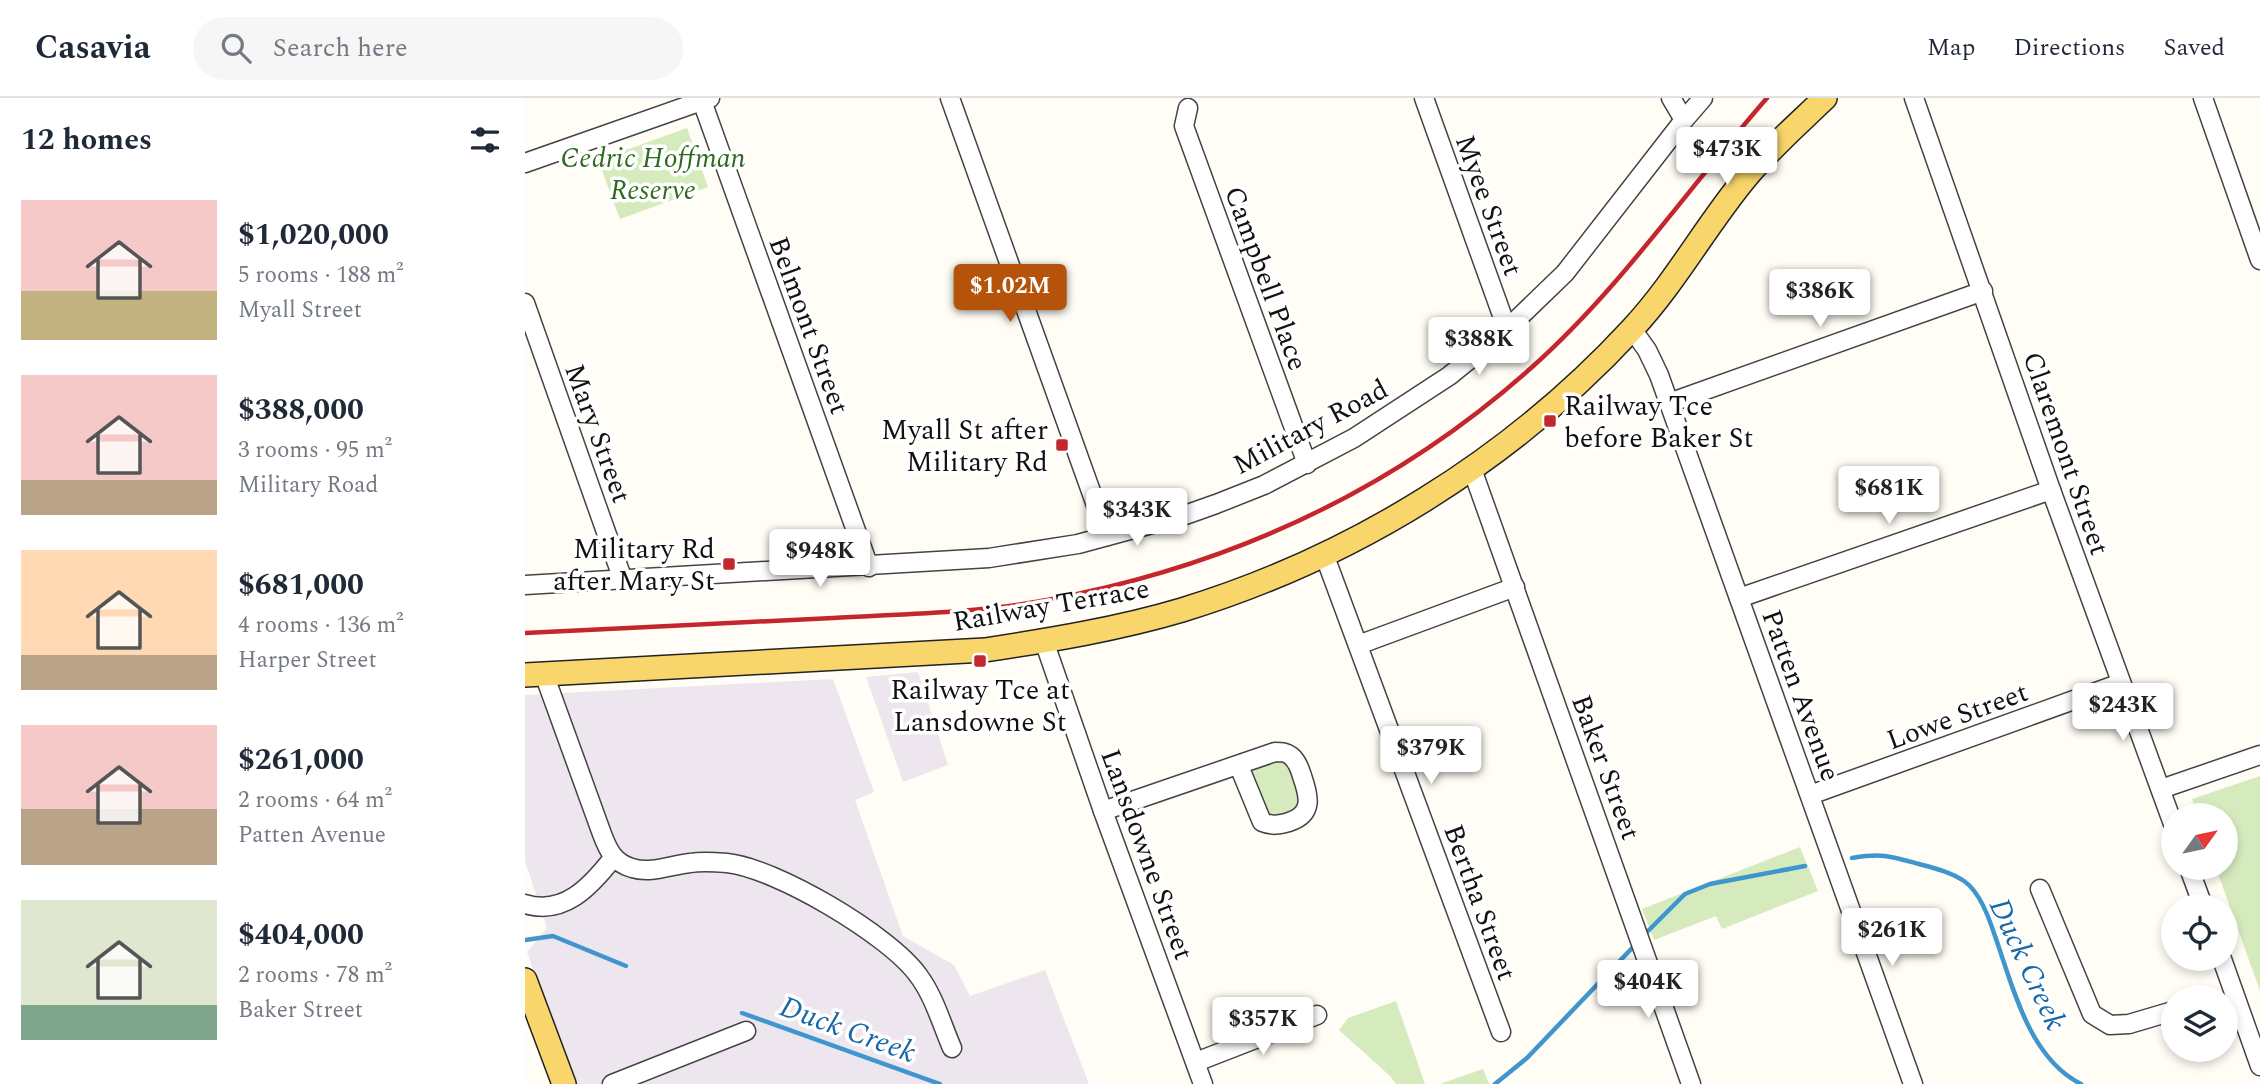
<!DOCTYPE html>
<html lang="en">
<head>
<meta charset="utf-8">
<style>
  :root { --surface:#fff; --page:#f6f6f7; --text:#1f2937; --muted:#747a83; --line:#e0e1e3; --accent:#b45309 }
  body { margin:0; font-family:Spectral,serif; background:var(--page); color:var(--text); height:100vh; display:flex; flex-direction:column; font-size:26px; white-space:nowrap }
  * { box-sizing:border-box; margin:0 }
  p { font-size:23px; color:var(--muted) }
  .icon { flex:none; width:38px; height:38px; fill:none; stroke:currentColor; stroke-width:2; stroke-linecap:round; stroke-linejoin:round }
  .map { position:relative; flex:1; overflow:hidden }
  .details { display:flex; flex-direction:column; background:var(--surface); width:525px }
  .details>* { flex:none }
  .needle { width:46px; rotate:57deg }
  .tools { position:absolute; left:1636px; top:705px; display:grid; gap:14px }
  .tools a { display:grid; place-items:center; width:77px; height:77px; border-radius:50%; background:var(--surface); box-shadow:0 4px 10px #0003; font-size:35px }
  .price { position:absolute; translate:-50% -60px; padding:0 16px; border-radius:7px; background:#fff; color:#222; font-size:23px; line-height:46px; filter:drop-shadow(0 2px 4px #0008) }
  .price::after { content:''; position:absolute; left:50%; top:42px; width:21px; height:16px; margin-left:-10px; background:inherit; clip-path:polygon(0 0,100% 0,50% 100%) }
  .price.current { background:var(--accent); color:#fff }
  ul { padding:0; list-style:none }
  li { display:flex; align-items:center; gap:21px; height:175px; padding:0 21px }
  li span { display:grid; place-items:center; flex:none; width:196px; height:140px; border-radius:0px; color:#555 }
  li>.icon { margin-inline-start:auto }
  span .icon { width:84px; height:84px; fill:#fffc; stroke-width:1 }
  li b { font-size:30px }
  h2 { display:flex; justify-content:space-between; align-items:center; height:84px; padding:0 21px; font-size:30px }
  header { display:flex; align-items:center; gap:42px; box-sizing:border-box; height:98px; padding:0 35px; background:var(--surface); border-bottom:2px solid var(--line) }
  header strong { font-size:33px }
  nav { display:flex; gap:38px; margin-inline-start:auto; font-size:24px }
  .search { width:490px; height:63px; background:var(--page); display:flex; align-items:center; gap:18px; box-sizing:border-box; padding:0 24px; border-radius:38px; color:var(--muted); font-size:26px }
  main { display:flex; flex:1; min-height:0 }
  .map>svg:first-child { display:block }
</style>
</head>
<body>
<header>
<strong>Casavia</strong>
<div class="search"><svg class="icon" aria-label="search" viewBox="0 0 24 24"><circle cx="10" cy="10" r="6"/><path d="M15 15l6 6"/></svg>Search here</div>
<nav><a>Map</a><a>Directions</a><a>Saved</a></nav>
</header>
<main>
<section class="details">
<h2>12 homes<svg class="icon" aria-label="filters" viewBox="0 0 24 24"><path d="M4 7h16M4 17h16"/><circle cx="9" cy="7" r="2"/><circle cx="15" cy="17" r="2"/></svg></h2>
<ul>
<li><span style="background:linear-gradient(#f6c9c9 65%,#c2b280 0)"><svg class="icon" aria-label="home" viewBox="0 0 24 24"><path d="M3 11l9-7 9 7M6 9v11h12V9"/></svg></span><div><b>$1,020,000</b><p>5 rooms · 188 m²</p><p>Myall Street</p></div></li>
<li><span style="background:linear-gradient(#f6c9c9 75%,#b9a48a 0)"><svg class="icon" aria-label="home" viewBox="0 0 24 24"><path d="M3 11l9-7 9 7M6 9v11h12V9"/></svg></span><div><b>$388,000</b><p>3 rooms · 95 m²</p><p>Military Road</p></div></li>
<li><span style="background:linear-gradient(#ffd9b3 75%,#b9a48a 0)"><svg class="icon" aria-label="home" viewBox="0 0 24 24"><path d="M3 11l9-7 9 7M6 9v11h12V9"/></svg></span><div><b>$681,000</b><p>4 rooms · 136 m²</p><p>Harper Street</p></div></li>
<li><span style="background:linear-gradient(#f6c9c9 60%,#b9a48a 0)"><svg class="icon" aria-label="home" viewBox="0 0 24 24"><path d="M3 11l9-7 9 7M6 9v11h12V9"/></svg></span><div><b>$261,000</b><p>2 rooms · 64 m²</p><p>Patten Avenue</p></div></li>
<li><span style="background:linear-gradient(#dfe7d0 75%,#7fa58c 0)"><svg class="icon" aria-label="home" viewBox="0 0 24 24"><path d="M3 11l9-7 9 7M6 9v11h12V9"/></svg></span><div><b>$404,000</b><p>2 rooms · 78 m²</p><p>Baker Street</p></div></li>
</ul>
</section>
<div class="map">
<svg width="1735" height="986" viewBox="0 0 1735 986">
  <rect width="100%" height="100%" fill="#fffdf5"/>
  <g fill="#eee6ef">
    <path d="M393,574L423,667L378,684L341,579Z"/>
    <path d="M308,581L349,694L330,702L378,838L429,867L445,898L520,872L564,986H50L2,854L22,830L0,763V597Z"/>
  </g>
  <g fill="#d5ebbd">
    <path d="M162,30L183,89L95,121L73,62Z"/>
    <path d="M752,660L763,664L776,700L772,713L751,720L743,719L727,675L730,668Z"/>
    <path d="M1735,678V893L1691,770H1701V718L1672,717L1667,701Z"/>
    <path d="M1275,749L1293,793L1197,831L1191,818L1129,842L1117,811Z"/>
    <path d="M871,903L900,986H871L865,978L814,932L823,920Z"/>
    <path d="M958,971L964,986H915Z"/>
  </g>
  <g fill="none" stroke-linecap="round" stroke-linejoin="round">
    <g stroke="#3f96cf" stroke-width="4.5">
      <path d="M1327,760C1358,755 1365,758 1394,766C1409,770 1426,774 1439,783C1455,794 1464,820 1470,838C1488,889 1504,960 1556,986"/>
      <path d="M1119,837L1160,796L1185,786L1280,768"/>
      <path d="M0,842L28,838L101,868"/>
      <path d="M217,915L415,986"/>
      <path d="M970,986L1002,960L1111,846"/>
    </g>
    <g stroke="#444" stroke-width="21">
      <g id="minor">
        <path d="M425,0L582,438"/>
        <path d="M899,0L982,231"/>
        <path d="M1146,0L1159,22"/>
        <path d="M1389,0L1526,392L1648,726"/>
        <path d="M1678,0L1735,162"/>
        <path d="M177,3L344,469"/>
        <path d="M663,10L659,28L782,366"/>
        <path d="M0,65L185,0"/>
        <path d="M0,205L98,482"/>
        <path d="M1107,231L1122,252L1134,277L1388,986"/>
        <path d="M1144,305L1458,193"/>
        <path d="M947,371L1166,986"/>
        <path d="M799,456L976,934"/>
        <path d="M0,487L464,460L553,446L660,417L691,406L739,387L829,340L924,278L982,231L1040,175L1159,22L1178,0"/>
        <path d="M1214,500L1526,392"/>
        <path d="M519,543L578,713L678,986"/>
        <path d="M833,547L990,489"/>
        <path d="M19,576L77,736C83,752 89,765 107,770C126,776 146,767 165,765C177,763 190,764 202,765C251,770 364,837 393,877C409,898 417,927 427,950"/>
        <path d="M1636,691L1735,657"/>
        <path d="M1285,697L1596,585"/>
        <path d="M578,713L750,654C757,654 761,654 766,658C772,663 775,671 777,678C784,698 789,716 764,724C754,727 747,728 737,724L714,668"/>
        <path d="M1664,770L1678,808"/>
        <path d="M1515,791L1567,916L1585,927L1604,926L1648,913"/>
        <path d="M0,806C39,818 66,788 88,760"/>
        <path d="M1697,861L1735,968"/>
        <path d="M671,964L792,917"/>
        <path d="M87,986L221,933"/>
      </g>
    </g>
    <g stroke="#222" stroke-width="26">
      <g id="major">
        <path d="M0,577L460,552C526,542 593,531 657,512C827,460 986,362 1107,231C1149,186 1179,131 1218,83C1242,53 1272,27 1300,0"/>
        <path d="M0,882L39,986"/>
      </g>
    </g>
    <use href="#minor" stroke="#fff" stroke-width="18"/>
    <use href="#major" stroke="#f9d66b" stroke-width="23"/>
    <path stroke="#c4262e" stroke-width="4.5" d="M0,535C103,530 205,525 308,520C379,516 452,515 522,502C705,468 867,394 1006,270C1095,191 1164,89 1242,0"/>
  </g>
  <g fill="#c4262e" stroke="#fff" stroke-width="2.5">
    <rect x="1018" y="316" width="14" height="14" rx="3.5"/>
    <rect x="530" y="340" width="14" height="14" rx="3.5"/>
    <rect x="197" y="459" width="14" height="14" rx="3.5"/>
    <rect x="448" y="556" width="14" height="14" rx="3.5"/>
  </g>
  <g text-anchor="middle" stroke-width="7" stroke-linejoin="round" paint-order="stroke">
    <g font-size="28" font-style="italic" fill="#2f6b1f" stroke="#fff">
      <text x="128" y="69">Cedric Hoffman<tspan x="128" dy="32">Reserve</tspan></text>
    </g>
    <g font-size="28" fill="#111" stroke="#fff">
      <text transform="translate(965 107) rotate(70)" y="10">Myee Street</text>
      <text transform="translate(742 180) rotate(70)" y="10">Campbell Place</text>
      <text transform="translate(285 227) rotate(70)" y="10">Belmont Street</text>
      <text transform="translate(785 328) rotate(-28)" y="10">Military Road</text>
      <text transform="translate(74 335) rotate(70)" y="10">Mary Street</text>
      <text transform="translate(1542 355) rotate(71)" y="10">Claremont Street</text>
      <text transform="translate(526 506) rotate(-10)" y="10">Railway Terrace</text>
      <text transform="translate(1277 597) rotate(70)" y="10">Patten Avenue</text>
      <text transform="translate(1432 617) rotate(-20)" y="10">Lowe Street</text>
      <text transform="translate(1082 669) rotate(70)" y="10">Baker Street</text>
      <text transform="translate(623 756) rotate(70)" y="10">Lansdowne Street</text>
      <text transform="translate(956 804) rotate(70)" y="10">Bertha Street</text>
    </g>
    <g font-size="28" fill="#111" stroke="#fff" text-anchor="end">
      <text x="1039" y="317" text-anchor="start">Railway Tce<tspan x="1039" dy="32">before Baker St</tspan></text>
      <text x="523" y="341">Myall St after<tspan x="523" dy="32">Military Rd</tspan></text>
      <text x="190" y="460">Military Rd<tspan x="190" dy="32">after Mary St</tspan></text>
      <text x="455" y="601" text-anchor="middle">Railway Tce at<tspan x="455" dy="32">Lansdowne St</tspan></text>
    </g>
    <g font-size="30" font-style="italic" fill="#1768a6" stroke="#fff">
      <text transform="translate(1503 866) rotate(65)" y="10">Duck Creek</text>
      <text transform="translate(323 931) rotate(20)" y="10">Duck Creek</text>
    </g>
  </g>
</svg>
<div class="tools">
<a><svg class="needle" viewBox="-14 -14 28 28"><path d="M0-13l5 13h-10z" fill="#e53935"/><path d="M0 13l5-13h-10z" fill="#747a83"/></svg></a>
<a><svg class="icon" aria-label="locate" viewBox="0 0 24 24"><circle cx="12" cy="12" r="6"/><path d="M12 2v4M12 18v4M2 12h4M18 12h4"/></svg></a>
<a><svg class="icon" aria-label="layers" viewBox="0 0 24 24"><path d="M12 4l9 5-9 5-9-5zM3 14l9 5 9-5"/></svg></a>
</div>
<b class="price" style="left:1202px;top:89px">$473K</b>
<b class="price current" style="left:485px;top:226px">$1.02M</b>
<b class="price" style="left:1295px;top:231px">$386K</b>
<b class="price" style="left:954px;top:279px">$388K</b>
<b class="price" style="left:1364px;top:428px">$681K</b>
<b class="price" style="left:612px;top:450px">$343K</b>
<b class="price" style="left:295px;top:491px">$948K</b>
<b class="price" style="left:1598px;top:645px">$243K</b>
<b class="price" style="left:906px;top:688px">$379K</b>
<b class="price" style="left:1367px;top:870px">$261K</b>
<b class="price" style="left:1123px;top:922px">$404K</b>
<b class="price" style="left:738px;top:959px">$357K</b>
</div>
</main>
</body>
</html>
